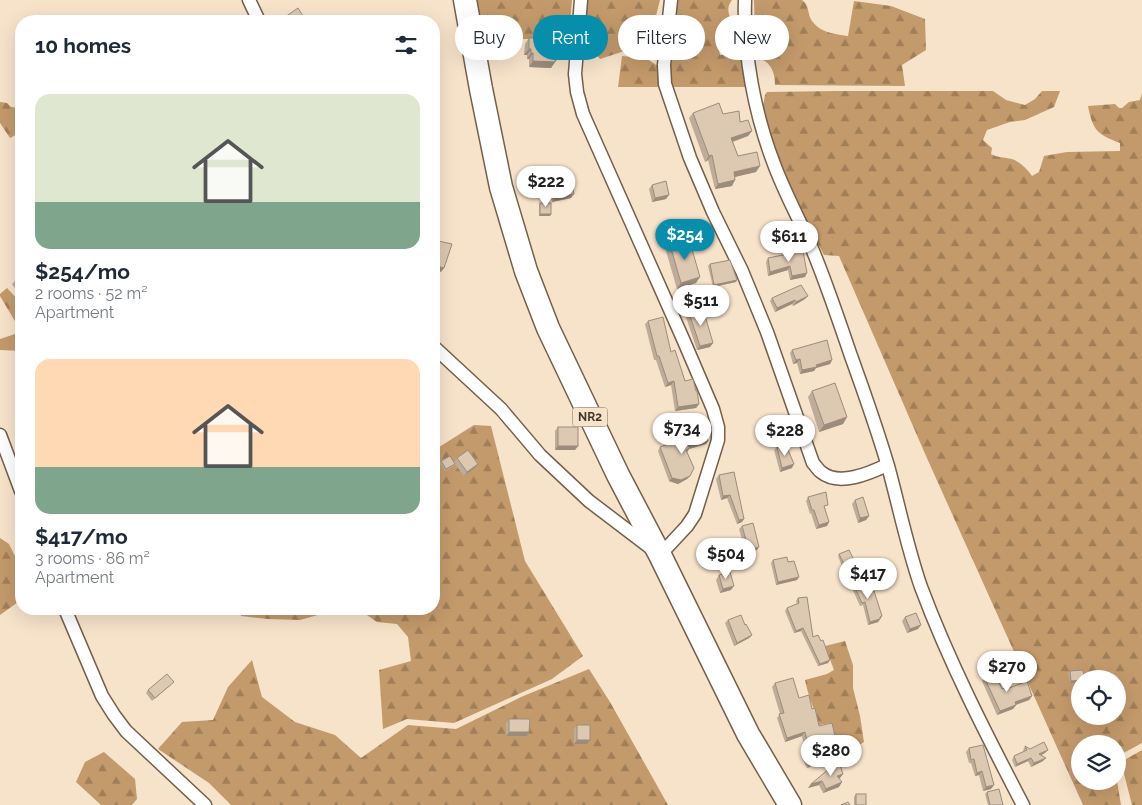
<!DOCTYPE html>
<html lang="en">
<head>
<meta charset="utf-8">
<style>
  :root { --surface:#fff; --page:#f2f2f3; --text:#1f2937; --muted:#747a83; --accent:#068eac }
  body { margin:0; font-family:Raleway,sans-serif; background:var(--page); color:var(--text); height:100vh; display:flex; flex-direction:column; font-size:19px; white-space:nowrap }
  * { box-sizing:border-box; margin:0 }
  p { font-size:16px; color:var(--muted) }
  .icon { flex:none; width:28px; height:28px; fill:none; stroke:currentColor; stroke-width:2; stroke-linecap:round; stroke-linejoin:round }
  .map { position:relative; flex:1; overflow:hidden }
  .drawer { position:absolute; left:15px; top:15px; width:425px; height:600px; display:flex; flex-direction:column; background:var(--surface); border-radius:20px; box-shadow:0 5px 20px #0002 }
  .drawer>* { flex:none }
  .hud { position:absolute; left:455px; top:15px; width:475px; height:45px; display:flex; gap:10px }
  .tools { position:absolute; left:1071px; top:670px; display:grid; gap:10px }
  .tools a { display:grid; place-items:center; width:55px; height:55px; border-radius:50%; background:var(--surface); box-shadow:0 5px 20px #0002; font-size:25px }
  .price { position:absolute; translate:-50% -42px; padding:0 11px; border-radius:18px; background:#fff; color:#222; font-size:16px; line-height:32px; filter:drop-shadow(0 1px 2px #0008) }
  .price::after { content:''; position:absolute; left:50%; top:30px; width:15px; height:11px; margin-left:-8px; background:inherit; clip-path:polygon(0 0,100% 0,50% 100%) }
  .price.active { background:var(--accent); color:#fff }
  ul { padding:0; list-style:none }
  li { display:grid; align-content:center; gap:10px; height:265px; padding:0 20px }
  li span { display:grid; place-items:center; height:155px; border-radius:15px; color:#555 }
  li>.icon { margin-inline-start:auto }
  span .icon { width:90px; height:90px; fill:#fffc; stroke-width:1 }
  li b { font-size:21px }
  h2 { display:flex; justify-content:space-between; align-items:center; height:60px; padding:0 20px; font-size:21px }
  .pill { padding:0 18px; border-radius:22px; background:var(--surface); box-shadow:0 5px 20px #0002; font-size:18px; line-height:45px }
  .pill.active { background:var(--accent); color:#fff }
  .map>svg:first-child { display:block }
</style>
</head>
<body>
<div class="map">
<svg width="1142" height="805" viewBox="0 0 1142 805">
  <defs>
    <pattern id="forest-firs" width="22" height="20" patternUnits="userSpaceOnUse" patternTransform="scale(1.25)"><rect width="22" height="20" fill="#c39a6b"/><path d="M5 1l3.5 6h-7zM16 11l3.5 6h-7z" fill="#a07e58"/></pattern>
  </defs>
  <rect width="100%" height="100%" fill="#f7e2ca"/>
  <g fill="url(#forest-firs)" fill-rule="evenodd">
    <path d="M469,0H572L568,47L554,39H477Z"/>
    <path d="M586,0H660L649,43L600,59L583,37Z"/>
    <path d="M673,0H732C721,13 738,26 740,39L723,40L719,50L720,55L740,52L745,67L747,87H671L667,60Z"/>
    <path d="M754,0H802C810,6 807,14 812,21C821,33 835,34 848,36L854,1L891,6L925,19L926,50L902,65L905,86L775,85C775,69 768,58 751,57L750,50L755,39Z"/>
    <path d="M622,56L646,58L662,69L658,77L662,87H618Z"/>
    <path d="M837,91H993L1006,100L1025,105L1035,99L1042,91H1060L1054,107L1025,120L1010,122L987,130L983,140L992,148L991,154C998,158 1004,157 1012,159C1020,162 1027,169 1032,176L1039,172L1044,156L1067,152L1120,151V143C1097,134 1093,131 1088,106L1115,104L1119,108H1122L1129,102L1140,100L1142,93V743L1118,756V744H1080V781H1117L1121,805H1083L926,456L839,256L824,255L787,187L762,112L765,95L767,92ZM1080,679H1118V716H1080Z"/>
    <path d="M0,102L7,103L11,107L21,108L18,118L21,124V132L10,138L0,123Z"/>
    <path d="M7,288L21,303V323H16L0,296V294Z"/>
    <path d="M21,332V351L0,350V339Z"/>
    <path d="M474,425L491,426L525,561L583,656L552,679L454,723L407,719L383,729L379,670L411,661L408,637L397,624L377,622L361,611H332L300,620L268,619L241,616V609H434V447L436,449Z"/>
    <path d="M0,538L9,544L15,556L21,552V600L0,615Z"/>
    <path d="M845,641L853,665V688L860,716L864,742L851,750L835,748L831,723L819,725C815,710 808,696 805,680L827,674L834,670L825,646Z"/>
    <path d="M252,660L262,697L295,722L335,735L361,758L408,725L456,729L521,697L589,669L610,702L668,805H231L209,783L158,749L182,722L213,720L228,687Z"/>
    <path d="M1142,750V805H1132L1121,762Z"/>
    <path d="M104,752L135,779L137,799L132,805H101L76,782L85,762Z"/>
  </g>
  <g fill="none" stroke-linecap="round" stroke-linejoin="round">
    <g stroke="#72604b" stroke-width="15">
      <g id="street">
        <path d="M249,0L259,21"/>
        <path d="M671,0L664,65L665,84L690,158L713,212L742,271L767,332L813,463C816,466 818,470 821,472C839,487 870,473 887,465"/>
        <path d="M745,0C743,53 755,115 774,164C785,194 801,222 813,251C827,285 839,321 851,356C864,392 877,429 888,466C899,506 907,547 921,587C949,662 986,734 1023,805"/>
        <path d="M434,347L501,409L540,455L589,501L660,555L687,526L695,514L718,440V427L713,409L683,339L583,114L577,92L575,74L581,0"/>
        <path d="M0,435L21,491"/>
        <path d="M65,609L102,696L114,715L126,731L205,805"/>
      </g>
    </g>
    <g stroke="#72604b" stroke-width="25">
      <path id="highway" d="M465,0L481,89L501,187L526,271L548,328L618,475L660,555L748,734L790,805"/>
    </g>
    <use href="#street" stroke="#fff" stroke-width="12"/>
    <use href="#highway" stroke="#fff" stroke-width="22"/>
  </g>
  <g fill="#beac98">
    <path d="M285,17L306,21H282Z"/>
    <path d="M529,38L542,41L560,55L551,68L529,67V59H527V55H524L525,44Z"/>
    <path d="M693,113L723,114L740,122L752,131L748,136L733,142L738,156L756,172L735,177L732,186L715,189L708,160L705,162L689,118Z"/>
    <path d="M550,175L571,198L552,202L547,179Z"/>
    <path d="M652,185L666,199L652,202L649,189Z"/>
    <path d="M540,203L551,214L550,216H539V205Z"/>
    <path d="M670,245L696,283L677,289L666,251Z"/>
    <path d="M803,251L805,277L790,280L788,270L768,276L766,262L768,258Z"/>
    <path d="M710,264L736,282L713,287L708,266Z"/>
    <path d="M21,276V295L20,296L12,284L15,281Z"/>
    <path d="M772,298L805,299L793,306L792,304L775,312L770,301Z"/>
    <path d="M689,313L713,343L710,347L697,350L686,317Z"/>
    <path d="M648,321L671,352L685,381L699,404L696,408L675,411L671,385L665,387L656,360H654L645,324Z"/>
    <path d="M792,350L832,360L830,364L816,368L814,371L800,374L797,363L793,364L790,353Z"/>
    <path d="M812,391L847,417L843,424L819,432L808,397Z"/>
    <path d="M558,427L578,446L575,450H555V431Z"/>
    <path d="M690,433L708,441L706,444L689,449L687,452L690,476L687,479L678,484L669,481L658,451L660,447L688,437Z"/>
    <path d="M777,447L792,468L780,472L774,450Z"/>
    <path d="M457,458L478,464L475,468L464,476L454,463L455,464L454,466L445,471L440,463L441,461L454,462Z"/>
    <path d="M734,472L742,522L737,524L727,498L721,500L716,479L719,475Z"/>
    <path d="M808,497L826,509H825L829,522L827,526L816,529L811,513L810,514L806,501Z"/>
    <path d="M855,500L869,516L866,520L858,523L852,504Z"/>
    <path d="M742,526L757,550L746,553L739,529Z"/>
    <path d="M839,554L853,565L843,569L838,556Z"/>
    <path d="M773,560L788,562L797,580L776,585L771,563Z"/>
    <path d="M719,575L731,590L720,593L716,580Z"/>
    <path d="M853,583L870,592L882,616L878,622L868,625L863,605L860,606L851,586Z"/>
    <path d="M798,598L813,637L828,663L818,666L801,631L794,633L785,611L787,608L797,604L796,601Z"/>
    <path d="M905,617L918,629L907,633L902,621Z"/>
    <path d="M728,620L745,625L752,635L749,638L734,646L725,623Z"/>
    <path d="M1070,671L1080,679V682L1070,683L1068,673Z"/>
    <path d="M984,677L1002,689L1009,688L1032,696L1029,700L1016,705L1013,709L997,715L982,681Z"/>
    <path d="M775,683L799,698L812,709L819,726L833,738V743L831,747L816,748L821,759L818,763L807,768L801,756L804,752L813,748L805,749L802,736L785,742L777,718L780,714L772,687Z"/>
    <path d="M171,685L152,701L146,693L148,690Z"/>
    <path d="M509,719L529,732L527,736H506V723Z"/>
    <path d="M577,725L590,740L587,744H574V729Z"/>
    <path d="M1025,746L1030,749L1045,753L1041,755L1043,761L1031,767L1028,761L1015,767L1012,760L1014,756L1024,751L1023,750Z"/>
    <path d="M969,748L991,789L983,791L979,775L975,776L971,763H969L966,752Z"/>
    <path d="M843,774L839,779V787L823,793L819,785L808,788L811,784Z"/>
    <path d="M987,792L1003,805H988L985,794Z"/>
    <path d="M856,794L866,805H854V797Z"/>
  </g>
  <g fill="#9b8c7c">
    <path d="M529,49H531L527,55H524Z"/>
    <path d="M531,53H533L529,59H527Z"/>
    <path d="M555,55H560L556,61H551Z"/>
    <path d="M533,61L555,62L551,68L529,67Z"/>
    <path d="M752,131L748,136L728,143L731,138Z"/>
    <path d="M712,155L708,160L705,162L709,156Z"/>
    <path d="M760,166L756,172L730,178L734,172Z"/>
    <path d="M735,180L732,186L715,189L718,184Z"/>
    <path d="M574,194L571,198L552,202L555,198Z"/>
    <path d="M669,195L666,199L652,202L655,198Z"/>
    <path d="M540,214H551L550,216H539Z"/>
    <path d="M434,265L444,268L441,272L434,270Z"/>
    <path d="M790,266L788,270L768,276L770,272Z"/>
    <path d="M807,273L805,277L790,280L792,276Z"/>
    <path d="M700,277L696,283L677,289L681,283Z"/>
    <path d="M737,280L736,282L713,287L714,285Z"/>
    <path d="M808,296L805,299L793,306L796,302Z"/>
    <path d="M795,300L792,304L775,312L777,308Z"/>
    <path d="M713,343L710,347L697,350L700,346Z"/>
    <path d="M800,359L797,363L793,364L796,360Z"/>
    <path d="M832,360L830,364L816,368L814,371L800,374L802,370L816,365Z"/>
    <path d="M674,381L671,385L665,387L668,383Z"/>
    <path d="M699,404L696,408L675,411L678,407Z"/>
    <path d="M847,417L843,424L819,432L824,425Z"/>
    <path d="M708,441L706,444L689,449L687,452L686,450L688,446Z"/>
    <path d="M558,446H578L575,450H555Z"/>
    <path d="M478,464L475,468L464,476L467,472Z"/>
    <path d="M794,464L792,468L780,472L782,468Z"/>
    <path d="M690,476L687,479L678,484L669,481L672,478Z"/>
    <path d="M730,495L727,498L721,500L723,496Z"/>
    <path d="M869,516L866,520L858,523L860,518Z"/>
    <path d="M744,519L742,522L737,524L739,520Z"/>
    <path d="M829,522L827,526L816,529L819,525Z"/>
    <path d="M759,547L757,550L746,553L749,550Z"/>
    <path d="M855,562L853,565L843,569L845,566Z"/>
    <path d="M799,577L797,580L776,585L778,582Z"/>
    <path d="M734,586L731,590L720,593L723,589Z"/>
    <path d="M882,616L878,622L868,625L870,622Z"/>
    <path d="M921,625L918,629L907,633L910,629Z"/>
    <path d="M803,628L801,631L794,633L796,631Z"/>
    <path d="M752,635L749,638L734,646L737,643Z"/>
    <path d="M830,660L828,663L818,666L820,664Z"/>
    <path d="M1080,680V682L1070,683L1071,681Z"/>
    <path d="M1032,696L1029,700L1012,706L1015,702Z"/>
    <path d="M1016,705L1013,709L997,715L1000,711Z"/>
    <path d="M509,732H529L527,736H506Z"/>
    <path d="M805,732L802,736L785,742L787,738Z"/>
    <path d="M577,740H590L587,744H574Z"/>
    <path d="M833,743L831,747L805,749L808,745Z"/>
    <path d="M1048,750L1045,753L1037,757L1039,754Z"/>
    <path d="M1031,758L1028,761L1015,767L1017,764Z"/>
    <path d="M1046,758L1043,761L1031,767L1034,763Z"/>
    <path d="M821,759L818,763L807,768L810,764Z"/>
    <path d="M982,771L979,775L975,776L977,773Z"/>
    <path d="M843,774L840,778L834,780L837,776Z"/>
    <path d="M822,781L819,785L808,788L811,784Z"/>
    <path d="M842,782L839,787L823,793L826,789Z"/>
    <path d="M994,785L991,789L983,791L986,787Z"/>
  </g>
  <g fill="#ddc8b1" stroke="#9b8c7c">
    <path d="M298,8L306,21H287L285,17Z"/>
    <path d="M529,38H542V41H560V55H555V62L533,61V53H531V49H529Z"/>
    <path d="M719,103L723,114L739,111L740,122L748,120L752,131L731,138L738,156L757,152L760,166L734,172L735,180L718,184L712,155L709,156L693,113Z"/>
    <path d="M569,171L574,194L555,198L550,175Z"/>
    <path d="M666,181L669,195L655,198L652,185Z"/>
    <rect x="540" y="203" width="11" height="11"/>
    <path d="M689,239L700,277L681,283L670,245Z"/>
    <path d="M434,240L452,244L444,268L434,265V256L435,250L434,249Z"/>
    <path d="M803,251L807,273L792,276L790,266L770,272L768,258Z"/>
    <path d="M730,260L737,280L714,285L710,264Z"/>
    <path d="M21,276V290L15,281Z"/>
    <path d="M801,285L808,296L796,302L795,300L777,308L772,298Z"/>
    <path d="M703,309L713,343L700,346L689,313Z"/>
    <path d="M663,317L671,352L675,350L685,381L693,379L696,391H697L699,404L678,407L674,381L668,383L659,356H657L648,321Z"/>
    <path d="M827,340L832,360L816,365L817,367L802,370L800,359L796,360L792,350Z"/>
    <path d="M835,383L847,417L824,425L812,391Z"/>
    <rect x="558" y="427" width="20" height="19"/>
    <path d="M705,430L708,441L688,446L690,448L686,450L694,468L690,476L681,480L672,478L660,447L691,436L690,433Z"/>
    <path d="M786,445L794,464L782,468L777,447Z"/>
    <path d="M468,450L478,464L467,472L457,458Z"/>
    <path d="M450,456L455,464L446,469L441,461Z"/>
    <path d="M734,472L744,519L739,520L730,495L723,496L719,475Z"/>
    <path d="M826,492L828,505L824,506L829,522L819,525L814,510H812L808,497Z"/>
    <path d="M863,497L869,516L860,518L855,500Z"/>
    <path d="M753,523L759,547L749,550L742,526Z"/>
    <path d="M849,550L855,562L845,566L839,554Z"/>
    <path d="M787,557L788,562L794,561L799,577L778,582L773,560Z"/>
    <path d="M730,572L734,586L723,589L719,575Z"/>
    <path d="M865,578L870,592L874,591L882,616L880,617V619L870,622L865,602L862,603L853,583Z"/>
    <path d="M807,597L813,637L818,635L821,641L823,640L830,660L820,664L803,628L796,631L787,608L799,603L798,598Z"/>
    <path d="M916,613L921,625L910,629L905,617Z"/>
    <path d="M741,615L745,625L746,624L752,635L737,643L728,620Z"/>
    <path d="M1083,670L1084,679H1080V680L1071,681L1070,671Z"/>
    <path d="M995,673L1002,689L1009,686V688L1027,681L1032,696L1015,702L1016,705L1000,711L984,677Z"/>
    <path d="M167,674L174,682L155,698L148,690Z"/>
    <path d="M793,678L799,698L809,695L812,709L815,708L819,726L832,723L835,736H833V743L808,745L805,732L787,738L779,714L784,713L775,683Z"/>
    <path d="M509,719H530L529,732H509Z"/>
    <rect x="577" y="725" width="13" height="15"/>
    <path d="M1044,742L1048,750L1039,754L1046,758L1034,763L1031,758L1017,764L1014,756L1027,750L1025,746L1030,749Z"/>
    <path d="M983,745L994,785L986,787L982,771L977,773L974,759L971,760L969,748Z"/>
    <path d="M816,747L821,759L810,764L804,752Z"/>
    <path d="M840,765L843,774L837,776L842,782L826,789L822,781L811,784L830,768Z"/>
    <path d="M999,789L1003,805H990L987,792Z"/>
    <rect x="856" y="794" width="10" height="11"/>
    <path d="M848,802L850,805H841Z"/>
  </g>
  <g text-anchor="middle" stroke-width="5" stroke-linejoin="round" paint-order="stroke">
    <rect fill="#f7e2ca" stroke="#776a5d" stroke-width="1" x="572.5" y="407.5" width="35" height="19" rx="4"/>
    <g font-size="12" font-weight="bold" fill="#40372e">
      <text x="590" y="421">NR2</text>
    </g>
  </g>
</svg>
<div class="tools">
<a><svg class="icon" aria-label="locate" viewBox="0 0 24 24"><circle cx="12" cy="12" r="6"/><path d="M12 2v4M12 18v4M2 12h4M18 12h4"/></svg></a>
<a><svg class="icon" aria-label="layers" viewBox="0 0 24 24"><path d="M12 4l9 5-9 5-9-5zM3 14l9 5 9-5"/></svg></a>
</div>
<b class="price" style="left:546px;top:208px">$222</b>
<b class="price active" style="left:685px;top:261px">$254</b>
<b class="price" style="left:789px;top:263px">$611</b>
<b class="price" style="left:701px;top:327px">$511</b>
<b class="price" style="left:682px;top:455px">$734</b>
<b class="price" style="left:785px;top:457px">$228</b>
<b class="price" style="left:726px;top:580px">$504</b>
<b class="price" style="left:868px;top:600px">$417</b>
<b class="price" style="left:1007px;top:693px">$270</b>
<b class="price" style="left:831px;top:777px">$280</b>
<div class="hud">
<a class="pill">Buy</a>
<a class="pill active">Rent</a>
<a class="pill">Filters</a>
<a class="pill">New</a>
</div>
<section class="drawer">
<h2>10 homes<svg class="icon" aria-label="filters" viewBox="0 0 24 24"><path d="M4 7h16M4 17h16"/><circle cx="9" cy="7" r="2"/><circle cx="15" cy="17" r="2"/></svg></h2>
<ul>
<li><span style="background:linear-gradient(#dfe7d0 70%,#7fa58c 0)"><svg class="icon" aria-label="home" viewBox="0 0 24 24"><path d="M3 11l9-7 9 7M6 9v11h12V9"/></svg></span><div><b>$254/mo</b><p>2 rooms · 52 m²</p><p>Apartment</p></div></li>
<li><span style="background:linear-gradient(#ffd9b3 70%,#7fa58c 0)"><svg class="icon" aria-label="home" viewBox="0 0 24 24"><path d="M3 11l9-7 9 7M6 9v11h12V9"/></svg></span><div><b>$417/mo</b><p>3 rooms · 86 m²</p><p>Apartment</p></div></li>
</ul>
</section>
</div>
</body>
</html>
